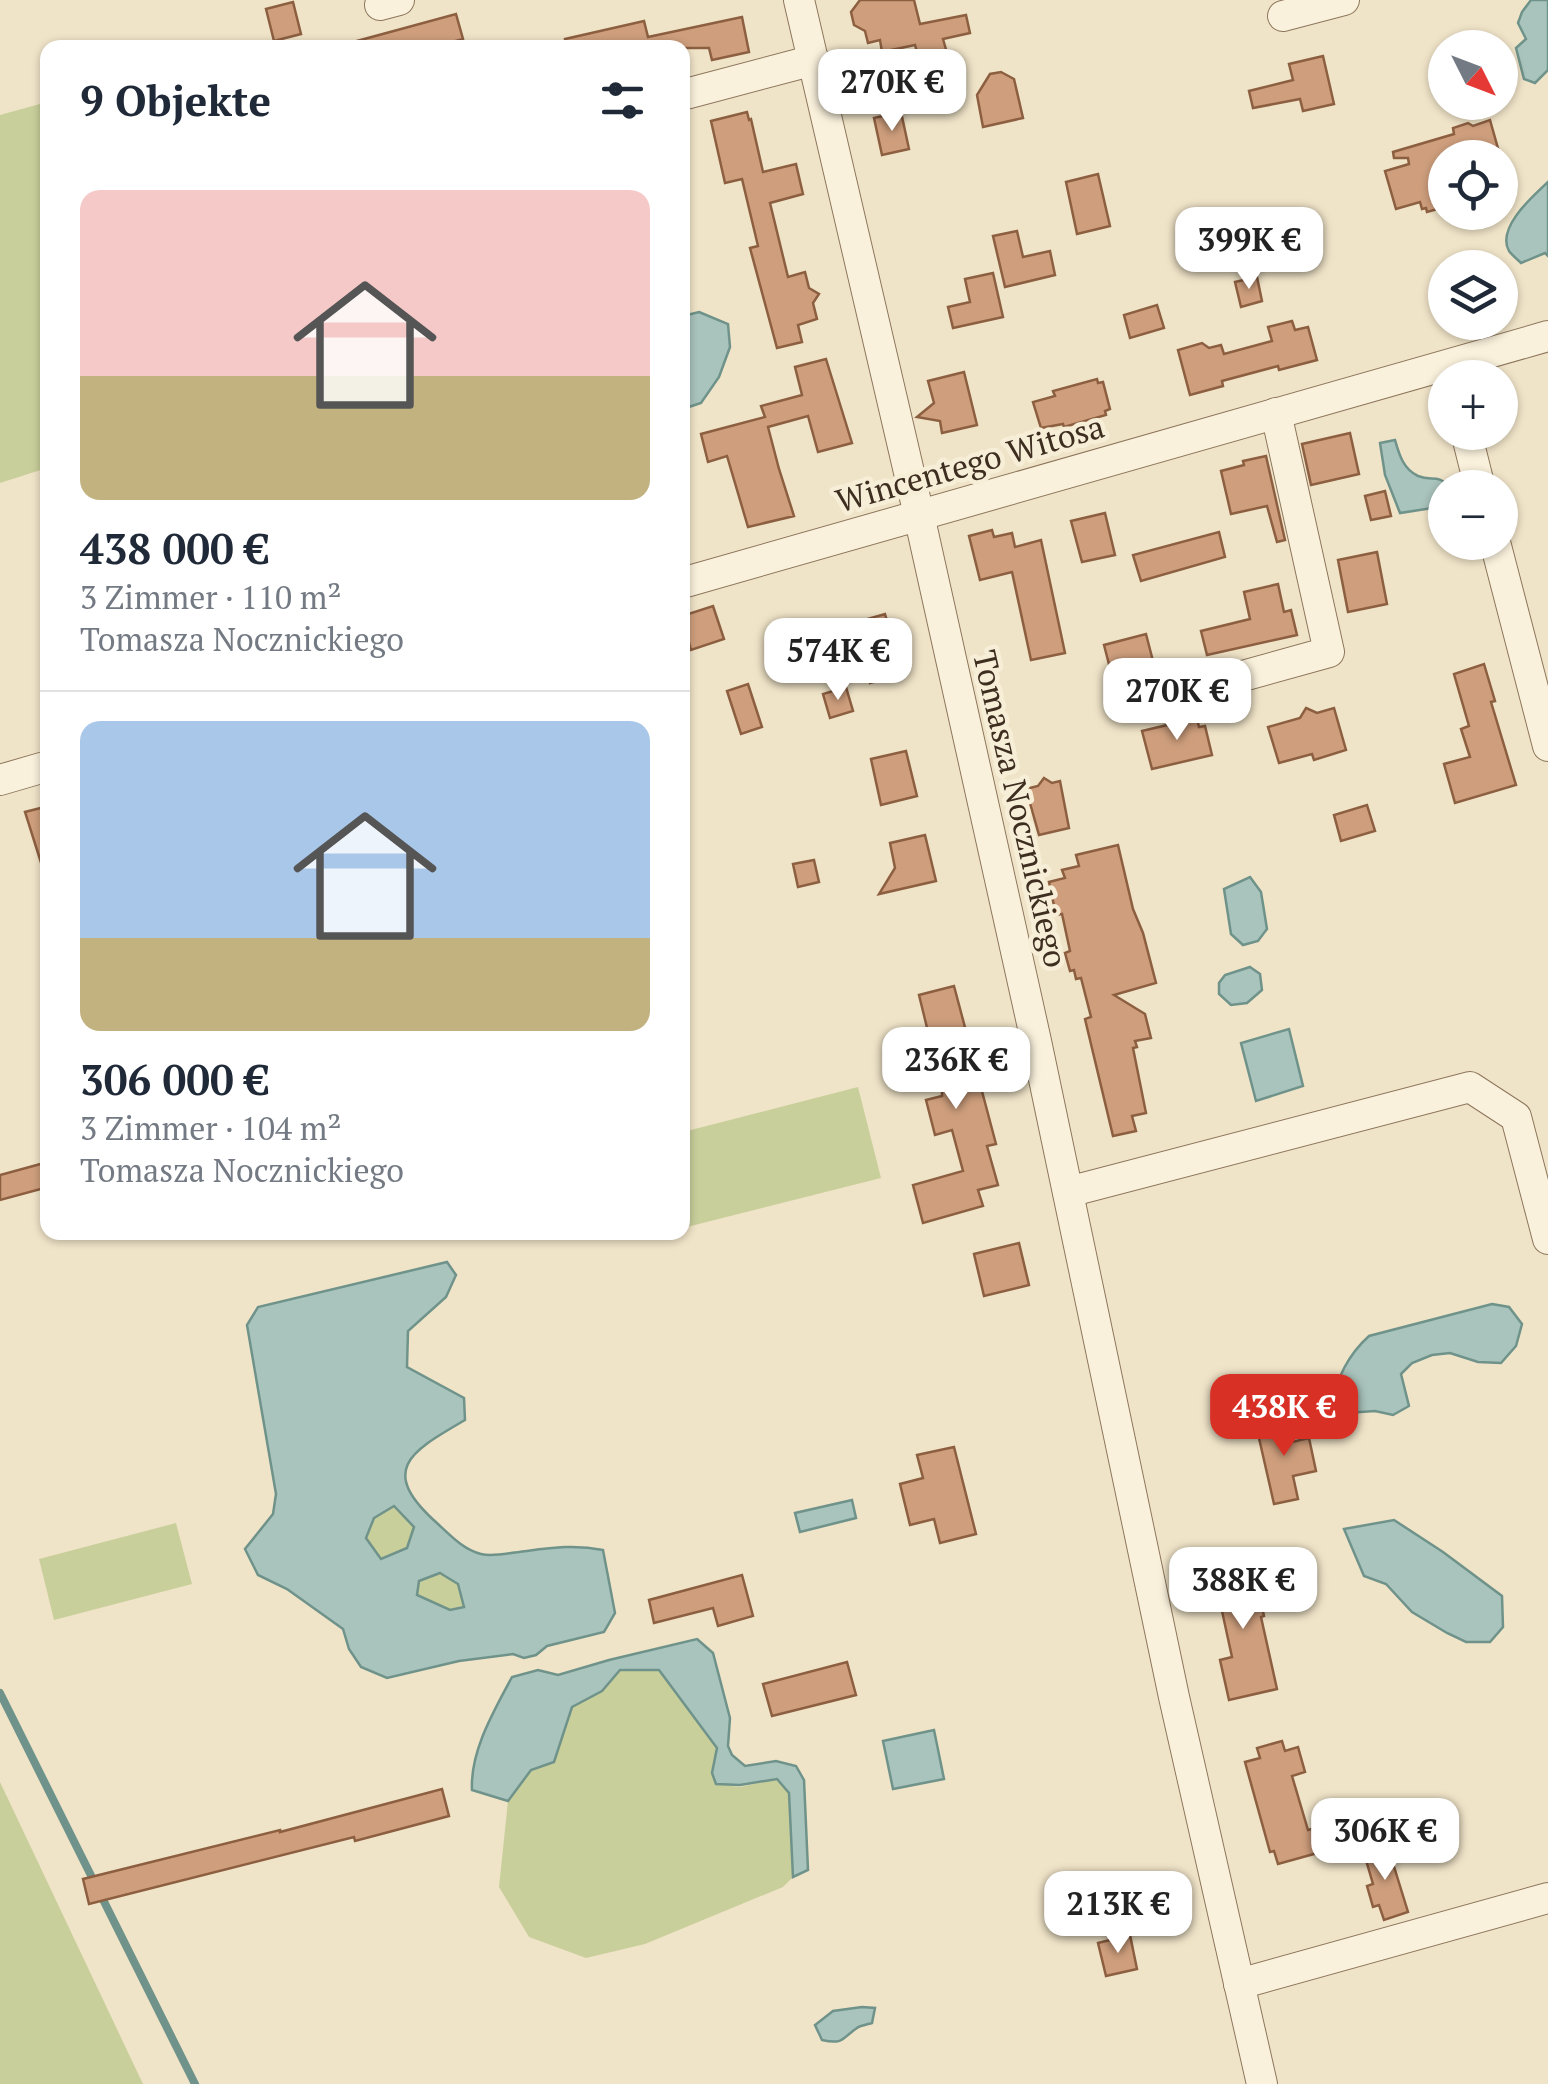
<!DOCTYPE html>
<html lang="de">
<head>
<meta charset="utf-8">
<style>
  :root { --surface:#fff; --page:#f2f2f3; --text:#1f2937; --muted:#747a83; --line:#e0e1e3; --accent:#d93025 }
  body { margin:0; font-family:"PT Serif",serif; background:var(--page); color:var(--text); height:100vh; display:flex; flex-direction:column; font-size:38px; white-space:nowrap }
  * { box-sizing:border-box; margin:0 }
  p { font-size:32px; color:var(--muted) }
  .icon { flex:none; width:55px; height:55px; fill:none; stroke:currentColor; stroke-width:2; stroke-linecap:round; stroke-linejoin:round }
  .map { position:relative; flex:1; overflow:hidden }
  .sheet { position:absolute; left:40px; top:40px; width:650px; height:1200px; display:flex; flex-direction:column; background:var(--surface); border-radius:20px; box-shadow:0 2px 8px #0004 }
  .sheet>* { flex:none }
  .needle { width:65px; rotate:132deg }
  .tools { position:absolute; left:1428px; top:30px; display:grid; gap:20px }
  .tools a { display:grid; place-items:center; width:90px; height:90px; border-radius:50%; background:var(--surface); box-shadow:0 2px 8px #0004; font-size:50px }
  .price { position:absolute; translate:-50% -85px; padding:0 22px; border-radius:20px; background:#fff; color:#222; font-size:32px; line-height:65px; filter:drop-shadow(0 2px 5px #0008) }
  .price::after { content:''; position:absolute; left:50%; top:60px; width:30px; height:22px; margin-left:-15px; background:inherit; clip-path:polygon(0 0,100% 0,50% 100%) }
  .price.active { background:var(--accent); color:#fff }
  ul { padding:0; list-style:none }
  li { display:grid; align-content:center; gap:20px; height:530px; padding:0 40px }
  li+li { border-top:2px solid var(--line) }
  li span { display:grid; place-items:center; height:310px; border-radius:20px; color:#555 }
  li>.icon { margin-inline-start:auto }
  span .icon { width:180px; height:180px; fill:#fffc; stroke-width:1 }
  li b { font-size:42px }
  h2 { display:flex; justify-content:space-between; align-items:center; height:120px; padding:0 40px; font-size:42px }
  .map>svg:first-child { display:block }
</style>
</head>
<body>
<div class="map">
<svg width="1548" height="2084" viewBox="0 0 1548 2084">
  <rect width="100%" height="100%" fill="#f0e4c8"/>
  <g fill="#c9cf9b">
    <path d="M47,102V468L0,483V115Z"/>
    <path d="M858,1087L881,1178L683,1228V1132Z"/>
    <path d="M393,1506L414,1526L407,1548L381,1559L366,1538L374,1518Z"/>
    <path d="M176,1523L192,1584L54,1620L39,1559Z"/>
    <path d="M441,1573L458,1584L465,1607L450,1610L417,1595L419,1581Z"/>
    <path d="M620,1670H660L717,1748L712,1773L716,1784L740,1787L777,1779L789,1793L793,1877L783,1887L645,1944L586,1958L529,1937L499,1887L508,1801L531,1769L554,1761L571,1707L602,1691Z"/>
    <path d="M0,1782L143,2084H0Z"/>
  </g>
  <g fill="#a9c4bc" stroke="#6f938a" stroke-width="2.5" fill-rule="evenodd">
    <path d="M1531,0H1548V70L1535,83L1524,79L1516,48L1526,39L1518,23L1522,12Z"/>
    <path d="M1548,182V256L1545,253L1521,263C1519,261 1511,254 1509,251C1496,228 1533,196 1548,182Z"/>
    <path d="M699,312L728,324L730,347L719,377L701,403L683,409V316Z"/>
    <path d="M1395,440C1399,454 1403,469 1418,476C1432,482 1437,473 1450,487L1445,488V506L1400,513L1385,475L1380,443Z"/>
    <path d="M1250,877L1261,892L1267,929L1258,941L1243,945L1231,934L1224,889Z"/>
    <path d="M1250,967L1260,974L1262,990L1247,1003L1231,1005L1219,994V983L1225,975Z"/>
    <path d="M1289,1029L1303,1086L1256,1101L1241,1043Z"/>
    <path d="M447,1262L456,1275L446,1297L408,1331L407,1367L464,1398L465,1420C410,1452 377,1470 438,1524C451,1536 464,1550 481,1554C493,1557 508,1553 519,1552C550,1548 573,1544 603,1550L615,1613L604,1632L547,1646L536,1655L524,1658L513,1654L459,1661L387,1678L361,1667L349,1649L343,1629L287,1589L258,1575L245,1549L273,1514L276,1494L247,1325L258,1307ZM394,1506L414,1527L407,1548L381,1559L366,1538L374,1518ZM440,1573L458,1584L464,1607L450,1610L417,1595L419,1581Z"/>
    <path d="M1492,1304L1509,1307L1522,1324L1516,1346L1501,1363L1478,1362L1450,1353L1432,1355L1412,1363L1401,1374L1409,1406L1393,1415L1375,1411L1346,1413L1333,1407C1334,1380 1350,1353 1369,1336Z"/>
    <path d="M852,1500L856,1518L800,1532L795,1513Z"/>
    <path d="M1394,1520L1443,1552L1502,1596L1503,1627L1490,1642H1466L1447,1633L1412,1612L1386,1584L1364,1576L1344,1529Z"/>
    <path d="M697,1639L713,1653L730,1718L728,1746L732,1755L745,1766L776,1761L796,1766L804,1780L808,1870L793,1877L789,1793L777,1779L740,1785L716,1784L712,1773L717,1748L659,1670H620L602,1691L572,1707L554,1762L531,1770L508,1801L472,1790C470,1751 494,1711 512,1677L538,1670L558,1675L609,1660Z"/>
    <path d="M934,1730L944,1779L893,1789L883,1741Z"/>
    <path d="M862,2007L875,2008L872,2023C869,2024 859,2026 857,2028C842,2038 844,2045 822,2040L815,2025L833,2011Z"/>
  </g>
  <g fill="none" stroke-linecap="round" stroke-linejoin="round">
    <path stroke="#6f938a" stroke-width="8" d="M0,1693L195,2084"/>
  </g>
  <g fill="#cf9f7d" stroke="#8d5f41" stroke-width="2.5">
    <path d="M860,0H914L920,24L966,15L970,33L943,39L951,67L923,75L915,45L882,52L880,40L868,43L865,31L854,25L851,12Z"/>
    <path d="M293,2L301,34L274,41L266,9Z"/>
    <path d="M456,14L463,39L431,48H358L357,41Z"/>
    <path d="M742,17L749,52L712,60L709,48H566L565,39L644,21L648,37Z"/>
    <path d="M1323,56L1334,104L1303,111L1300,99L1253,108L1249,91L1293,80L1289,64Z"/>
    <path d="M1001,72L1014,79L1023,118L983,127L977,95L990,74Z"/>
    <path d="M747,112L749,120L751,119L763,172L796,164L803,194L770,203L788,277L805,272L809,288L819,294L813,303L817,319L798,325L802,342L777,348L750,248L758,246L742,179L725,183L711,121Z"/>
    <path d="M901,112L909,149L882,155L874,118Z"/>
    <path d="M1490,120L1499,152L1488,158H1445V207L1427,212L1426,208L1422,209L1420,202L1396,209L1385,171L1409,164L1408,158H1394L1393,152L1454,134L1453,128L1468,123L1473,126Z"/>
    <path d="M1098,174L1110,226L1077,234L1066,182Z"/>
    <path d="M1017,231L1023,257L1050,251L1055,275L1005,287L993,236Z"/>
    <path d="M993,273L1003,317L953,328L948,307L970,302L965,279Z"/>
    <path d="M1257,277L1262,301L1241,307L1235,282Z"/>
    <path d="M1157,305L1164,328L1130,338L1124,315Z"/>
    <path d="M1292,321L1295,330L1308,327L1317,360L1279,370L1278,366L1222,381L1223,386L1190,395L1178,350L1202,343L1209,348L1221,345L1224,354L1272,341L1268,327Z"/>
    <path d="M826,359L852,443L818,452L808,416L768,427L779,469L794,516L748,527L727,456L708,462L701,434L765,417L761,406L802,395L795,367Z"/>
    <path d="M964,372L977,425L942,433L940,421L917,417L934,403L928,381Z"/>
    <path d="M1097,379L1098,383L1103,382L1110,409L1105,411L1106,415L1064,427L1063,424L1041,428L1033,402L1055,396L1053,391Z"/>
    <path d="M1350,433L1359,474L1311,485L1302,444Z"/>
    <path d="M1266,456L1285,540L1277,542L1267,506L1231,514L1221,471L1244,465L1243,461Z"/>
    <path d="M1385,491L1391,516L1371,520L1365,496Z"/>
    <path d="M1105,513L1115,555L1082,562L1071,521Z"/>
    <path d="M992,530L994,537L1012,533L1015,547L1041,540L1065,653L1031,660L1012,572L980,580L969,536Z"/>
    <path d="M1219,532L1225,557L1141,581L1133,555Z"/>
    <path d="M1377,552L1387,604L1348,612L1338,560Z"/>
    <path d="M1278,584L1284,612L1291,610L1297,635L1207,655L1201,631L1250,619L1244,592Z"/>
    <path d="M713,606L724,639L691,650L682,616Z"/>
    <path d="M885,614L902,674L870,683L853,623Z"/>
    <path d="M1146,634L1153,661L1111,672L1104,645Z"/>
    <path d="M1484,664L1495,701L1491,702L1516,785L1455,803L1444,764L1470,757L1461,729L1469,726L1454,674Z"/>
    <path d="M748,684L762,727L741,734L727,691Z"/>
    <path d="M846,687L853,711L830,718L823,694Z"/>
    <path d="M1306,708L1317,713L1334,708L1346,750L1314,760L1312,754L1279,763L1268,727L1300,718Z"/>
    <path d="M1197,718L1199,727L1205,726L1212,755L1152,769L1142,731Z"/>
    <path d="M906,751L917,796L881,805L871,759Z"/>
    <path d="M1044,778L1052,783L1060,781L1069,828L1039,835L1026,789L1038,786Z"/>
    <path d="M1367,805L1375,831L1341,841L1334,815Z"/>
    <path d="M48,806V868L43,869L25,812Z"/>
    <path d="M925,835L936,881L879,894L895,868L890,843Z"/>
    <path d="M1118,845L1133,909L1143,933L1156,983L1114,995L1145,1014L1151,1038L1135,1041L1137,1047L1133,1048L1146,1113L1132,1116L1136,1131L1113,1136L1085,1019L1091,1017L1081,978L1076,979L1074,970L1070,971L1065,953L1070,951L1062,914L1056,915L1049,882L1065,878L1062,870L1079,866L1076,855Z"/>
    <path d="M814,860L819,882L798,887L793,864Z"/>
    <path d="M954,986L996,1144L987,1146L998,1185L978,1190L983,1206L923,1223L913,1185L963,1171L952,1130L935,1135L926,1100L942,1096V1089L919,995Z"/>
    <path d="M48,1162V1187L0,1200V1175Z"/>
    <path d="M1019,1243L1029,1285L984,1296L974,1254Z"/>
    <path d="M1287,1418L1292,1442L1309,1438L1316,1471L1293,1476L1298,1499L1274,1504L1256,1425Z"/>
    <path d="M954,1447L976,1534L940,1543L934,1519L910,1525L900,1484L923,1478L917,1455Z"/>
    <path d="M1246,1557L1251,1581L1256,1580L1264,1616L1261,1617L1277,1689L1229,1700L1220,1660L1232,1657L1212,1565Z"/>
    <path d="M742,1575L753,1616L718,1626L713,1608L654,1623L649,1600Z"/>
    <path d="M847,1662L856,1695L772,1716L763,1684Z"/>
    <path d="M1282,1741L1285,1751L1298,1747L1305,1772L1292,1776L1308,1830L1315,1828L1321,1852L1278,1864L1274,1851L1270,1852L1245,1762L1260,1758L1257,1748Z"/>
    <path d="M442,1789L449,1816L355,1841L354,1837L89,1904L83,1879L280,1830V1832Z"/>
    <path d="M1387,1844L1408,1912L1384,1920L1379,1905L1373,1907L1367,1886L1373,1884L1363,1850Z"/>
    <path d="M1130,1935L1137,1969L1106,1976L1098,1943Z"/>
  </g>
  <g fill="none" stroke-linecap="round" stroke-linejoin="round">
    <g stroke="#8d765c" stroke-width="32">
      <g id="minor">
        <path d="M799,0L919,515L1036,1041L1174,1697L1262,2084"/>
        <path d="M380,5L399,0"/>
        <path d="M1283,16L1344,0"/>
        <path d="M682,95L814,60"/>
        <path d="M1466,432L1480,488"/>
        <path d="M1495,542L1548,746"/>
        <path d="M682,583L1548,336"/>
        <path d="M1196,689L1329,652L1276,413"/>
        <path d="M0,780L48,766"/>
        <path d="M1068,1192L1470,1087L1516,1117L1548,1239"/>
        <path d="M1239,1984L1548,1898"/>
      </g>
    </g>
    <use href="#minor" stroke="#faf1dc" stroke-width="30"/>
  </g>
  <g text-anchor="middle" stroke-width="9" stroke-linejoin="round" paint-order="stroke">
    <g font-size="32" fill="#3d2e20" stroke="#f7eed8">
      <text transform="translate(970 464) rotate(-16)" y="11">Wincentego Witosa</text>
      <text transform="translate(1020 809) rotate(77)" y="11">Tomasza Nocznickiego</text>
    </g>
  </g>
</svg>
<div class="tools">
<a><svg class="needle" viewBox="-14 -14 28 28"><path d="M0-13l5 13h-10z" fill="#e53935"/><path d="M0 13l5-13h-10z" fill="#747a83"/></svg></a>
<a><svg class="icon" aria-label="locate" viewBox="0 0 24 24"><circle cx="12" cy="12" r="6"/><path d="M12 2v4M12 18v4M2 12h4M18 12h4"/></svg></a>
<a><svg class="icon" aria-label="layers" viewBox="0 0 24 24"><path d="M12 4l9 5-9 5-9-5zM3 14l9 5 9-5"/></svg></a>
<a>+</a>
<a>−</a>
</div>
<b class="price" style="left:892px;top:134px">270K €</b>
<b class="price" style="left:1249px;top:292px">399K €</b>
<b class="price" style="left:838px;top:703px">574K €</b>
<b class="price" style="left:1177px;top:743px">270K €</b>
<b class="price" style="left:956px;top:1112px">236K €</b>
<b class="price active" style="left:1284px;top:1459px">438K €</b>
<b class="price" style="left:1243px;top:1632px">388K €</b>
<b class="price" style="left:1385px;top:1883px">306K €</b>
<b class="price" style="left:1118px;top:1956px">213K €</b>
<section class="sheet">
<h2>9 Objekte<svg class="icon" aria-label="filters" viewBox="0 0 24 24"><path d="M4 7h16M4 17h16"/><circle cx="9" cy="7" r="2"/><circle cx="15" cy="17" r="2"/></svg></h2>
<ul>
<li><span style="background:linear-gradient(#f6c9c9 60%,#c2b280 0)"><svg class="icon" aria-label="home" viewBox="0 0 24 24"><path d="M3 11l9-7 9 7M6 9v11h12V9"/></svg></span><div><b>438 000 €</b><p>3 Zimmer · 110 m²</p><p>Tomasza Nocznickiego</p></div></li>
<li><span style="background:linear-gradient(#a9c7e8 70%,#c2b280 0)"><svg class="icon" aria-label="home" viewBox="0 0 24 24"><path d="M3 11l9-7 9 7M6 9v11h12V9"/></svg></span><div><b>306 000 €</b><p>3 Zimmer · 104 m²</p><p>Tomasza Nocznickiego</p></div></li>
</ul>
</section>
</div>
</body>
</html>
